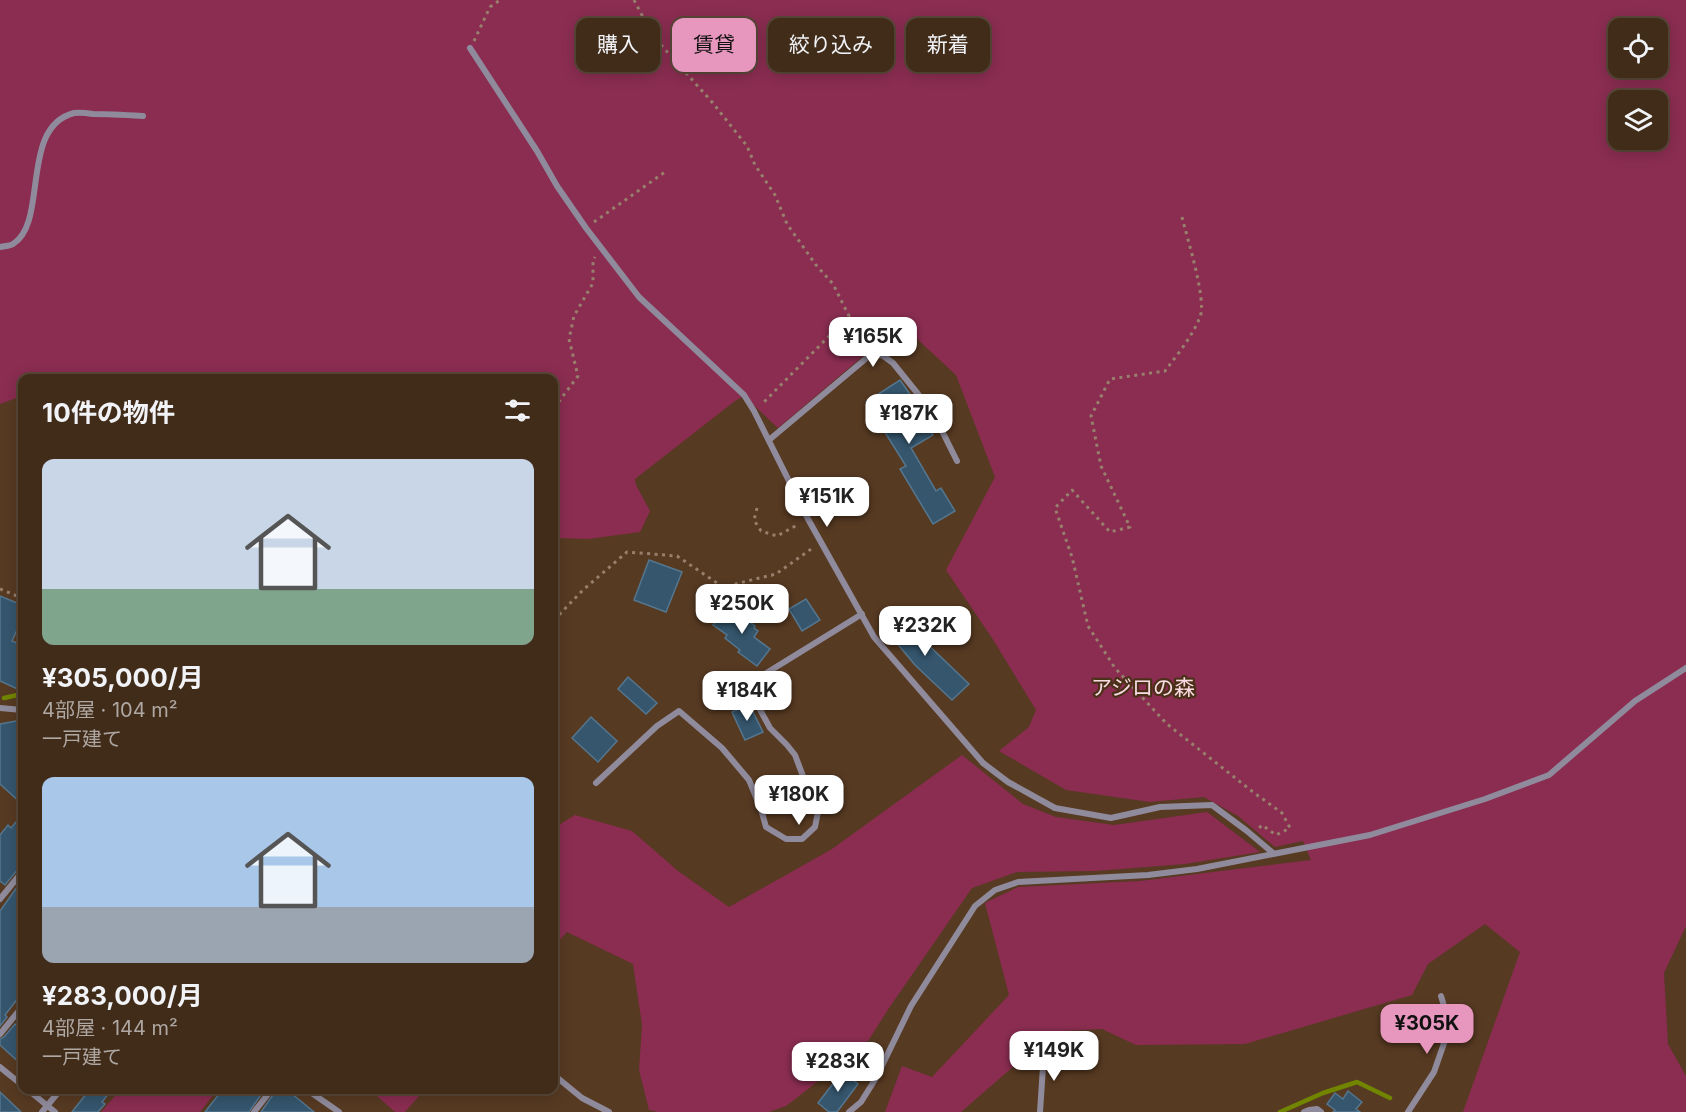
<!DOCTYPE html>
<html lang="ja">
<head>
<meta charset="utf-8">
<style>
  :root { --surface:#412c1a; --page:#4c3827; --text:#f1f3f6; --muted:#aea7a2; --line:#5a4839; --accent:#e797bd }
  body { margin:0; font-family:Inter,"Noto Sans JP",sans-serif; background:var(--page); color:var(--text); height:100vh; display:flex; flex-direction:column; font-size:22px; white-space:nowrap }
  * { box-sizing:border-box; margin:0 }
  p { font-size:20px; color:var(--muted) }
  .icon { flex:none; width:33px; height:33px; fill:none; stroke:currentColor; stroke-width:2; stroke-linecap:round; stroke-linejoin:round }
  .map { position:relative; flex:1; overflow:hidden }
  .drawer { position:absolute; left:18px; top:374px; width:540px; height:720px; display:flex; flex-direction:column; background:var(--surface); border-radius:12px; box-shadow:0 3px 15px #0003,0 0 0 2px var(--line) }
  .drawer>* { flex:none }
  .guide { position:absolute; left:576px; top:18px; width:570px; height:54px; display:flex; gap:12px }
  .tools { position:absolute; left:1608px; top:18px; display:grid; gap:12px }
  .tools a { display:grid; place-items:center; width:60px; height:60px; border-radius:12px; background:var(--surface); box-shadow:0 3px 15px #0003,0 0 0 2px var(--line); font-size:30px }
  .price { position:absolute; translate:-50% -51px; padding:0 14px; border-radius:12px; background:#fff; color:#222; font-size:20px; line-height:39px; filter:drop-shadow(0 2px 3px #0008) }
  .price::after { content:''; position:absolute; left:50%; top:36px; width:18px; height:14px; margin-left:-9px; background:inherit; clip-path:polygon(0 0,100% 0,50% 100%) }
  .price.selected { background:var(--accent); color:#111 }
  ul { padding:0; list-style:none }
  li { display:grid; align-content:center; gap:12px; height:318px; padding:0 24px }
  li span { display:grid; place-items:center; height:186px; border-radius:12px; color:#555 }
  li>.icon { margin-inline-start:auto }
  span .icon { width:108px; height:108px; fill:#fffc; stroke-width:1 }
  li b { font-size:26px }
  h2 { display:flex; justify-content:space-between; align-items:center; height:72px; padding:0 24px; font-size:26px }
  .pill { padding:0 21px; border-radius:12px; background:var(--surface); box-shadow:0 3px 15px #0003,0 0 0 2px var(--line); font-size:21px; line-height:54px }
  .pill.selected { background:var(--accent); color:#111 }
  .map>svg:first-child { display:block }
</style>
</head>
<body>
<div class="map">
<svg width="1686" height="1112" viewBox="0 0 1686 1112">
  <rect width="100%" height="100%" fill="#573a22"/>
  <g fill="#8a2d51" fill-rule="evenodd">
    <path d="M0,0H1686V926L1664,973L1668,1044L1686,1076V1112H1463L1520,952L1485,924L1428,964L1412,995L1245,1044L1136,1045L1102,1029L1063,1031L1037,1046L961,1112H885L902,1066L932,1077L1009,995L985,903L1018,887L1140,881L1311,860L1303,841L1275,847L1238,816L1204,797L1150,802L1066,790L999,751L1029,727L1036,710L992,638L946,570L995,477L956,375L901,324L778,428L744,396L735,401L635,479L636,485L650,511L640,532L588,539L558,538L554,533V378H22V396L0,404ZM1618,28H1658V68H1618ZM1618,100H1658V140H1618Z"/>
    <path d="M962,755L1023,804L1056,817L1114,825L1207,812L1260,852L1185,864L1096,871L1017,872L972,888L889,1008L863,1049L825,1076L786,1106L769,1112H658L649,1110L639,1070L642,1025L633,964L567,932L554,946V828L575,815L632,831L678,871L729,907L832,849Z"/>
    <path d="M121,1089H218L200,1112H101Z"/>
    <path d="M369,1089H425L405,1112H395Z"/>
  </g>
  <g fill="none" stroke-linecap="round" stroke-linejoin="round">
    <g stroke="#718500" stroke-width="4.5">
      <path d="M4,698L22,694"/>
      <path d="M1280,1112L1323,1093L1357,1082L1390,1098"/>
    </g>
  </g>
  <g fill="#35566d" stroke="#54768f" stroke-width="1.5">
    <path d="M900,380L914,400L913,401L933,435L911,448L936,491L941,488L955,511L933,524L900,469L906,466L866,402Z"/>
    <path d="M649,560L682,572L666,612L634,600Z"/>
    <path d="M0,596L22,605V619L12,641L22,645V691L0,681Z"/>
    <path d="M806,599L820,620L802,631L789,609Z"/>
    <path d="M728,606L755,626L754,628L758,631L754,637L770,649L757,666L738,652L740,650L725,638L727,635L713,625Z"/>
    <path d="M895,613L969,684L952,700L915,665L881,624Z"/>
    <path d="M628,677L657,703L646,714L618,689Z"/>
    <path d="M749,704L763,732L745,740L732,712Z"/>
    <path d="M591,717L617,741L598,762L572,738Z"/>
    <path d="M22,720V804L0,784V724Z"/>
    <path d="M22,815V867L18,869L5,885L0,881V835L8,825L11,828Z"/>
    <path d="M22,880V993L5,1015L7,1017L0,1026V911Z"/>
    <path d="M15,1024L22,1031V1065L0,1045V1039L4,1037Z"/>
    <path d="M842,1072L858,1084L837,1112H829L818,1103Z"/>
    <path d="M90,1089H112L102,1102L105,1104L98,1112H72Z"/>
    <path d="M223,1089H265L249,1112H205Z"/>
    <path d="M277,1089H286L314,1112H261Z"/>
    <path d="M1348,1091L1362,1102L1356,1109L1360,1112H1333L1335,1110L1327,1104L1335,1093L1343,1099Z"/>
    <path d="M0,1092L21,1112H0Z"/>
  </g>
  <g fill="none" stroke-linecap="round" stroke-linejoin="round">
    <g stroke="#98806d" stroke-width="3" stroke-dasharray="3 4.5" stroke-linecap="butt">
      <path d="M634,0L653,36L712,102L747,146L755,165L775,195L787,224L816,265L833,284L849,316L762,404"/>
      <path d="M474,41L490,7L500,0"/>
      <path d="M1182,217C1187,238 1207,300 1200,317C1192,337 1177,355 1165,371L1110,379L1091,416L1101,466L1130,527L1110,532L1072,490L1055,508L1072,557L1088,626L1115,668L1167,724L1253,792L1282,813L1290,828L1276,835L1262,825L1259,828"/>
      <path d="M594,222L665,172"/>
      <path d="M554,408L578,376L569,339L574,316L593,283V260L595,257"/>
      <path d="M757,508L754,520L761,531L777,536L799,524"/>
      <path d="M0,589L22,598"/>
      <path d="M554,620L583,590L627,552L677,556L723,587L776,574L814,547"/>
    </g>
    <g stroke="#908b9c" stroke-width="6">
      <path d="M470,48L537,151L557,186L586,228L639,297L744,395L754,411L808,519L874,637L983,763L1008,782L1055,808L1111,818L1160,807L1212,805L1247,831L1273,853"/>
      <path d="M0,247C4,246 10,246 13,244C49,222 19,127 74,113C80,112 87,113 93,114C109,114 126,115 143,116"/>
      <path d="M769,440L869,356L882,355L893,363L918,394L939,425L957,461"/>
      <path d="M0,708L22,710"/>
      <path d="M596,783L657,726L679,711L722,748L749,780L761,809L766,827L786,839H802L815,827L818,812L809,792L795,755L787,745L770,728L757,704L755,680L862,614"/>
      <path d="M0,899L22,872"/>
      <path d="M0,1034L22,1007"/>
      <path d="M1039,1059L1043,1067L1040,1112"/>
      <path d="M0,1067L22,1085"/>
      <path d="M554,1075L582,1098L609,1112"/>
      <path d="M27,1089L55,1112"/>
      <path d="M306,1089L339,1112"/>
      <path d="M42,1112L61,1089"/>
      <path d="M254,1112L272,1089"/>
      <path d="M849,1112L861,1102L876,1078L911,1006L975,906L995,890L1018,882L1148,875L1197,869L1370,835L1485,799L1549,775L1635,701L1686,668"/>
      <path d="M1304,1112L1309,1110L1317,1109L1321,1112"/>
      <path d="M1408,1112L1434,1072L1450,1026L1441,996"/>
    </g>
  </g>
  <g text-anchor="middle" stroke-width="4.5" stroke-linejoin="round" paint-order="stroke">
    <g font-size="21" fill="#f8dbe3" stroke="#4b3018">
      <text x="1143" y="695">アジロの森</text>
    </g>
  </g>
</svg>
<div class="tools">
<a><svg class="icon" aria-label="locate" viewBox="0 0 24 24"><circle cx="12" cy="12" r="6"/><path d="M12 2v4M12 18v4M2 12h4M18 12h4"/></svg></a>
<a><svg class="icon" aria-label="layers" viewBox="0 0 24 24"><path d="M12 4l9 5-9 5-9-5zM3 14l9 5 9-5"/></svg></a>
</div>
<b class="price" style="left:873px;top:368px">¥165K</b>
<b class="price" style="left:909px;top:445px">¥187K</b>
<b class="price" style="left:827px;top:528px">¥151K</b>
<b class="price" style="left:742px;top:635px">¥250K</b>
<b class="price" style="left:925px;top:657px">¥232K</b>
<b class="price" style="left:747px;top:722px">¥184K</b>
<b class="price" style="left:799px;top:826px">¥180K</b>
<b class="price selected" style="left:1427px;top:1055px">¥305K</b>
<b class="price" style="left:1054px;top:1082px">¥149K</b>
<b class="price" style="left:838px;top:1093px">¥283K</b>
<div class="guide">
<a class="pill">購入</a>
<a class="pill selected">賃貸</a>
<a class="pill">絞り込み</a>
<a class="pill">新着</a>
</div>
<section class="drawer">
<h2>10件の物件<svg class="icon" aria-label="filters" viewBox="0 0 24 24"><path d="M4 7h16M4 17h16"/><circle cx="9" cy="7" r="2"/><circle cx="15" cy="17" r="2"/></svg></h2>
<ul>
<li><span style="background:linear-gradient(#c9d6e8 70%,#7fa58c 0)"><svg class="icon" aria-label="home" viewBox="0 0 24 24"><path d="M3 11l9-7 9 7M6 9v11h12V9"/></svg></span><div><b>¥305,000/月</b><p>4部屋 · 104 m²</p><p>一戸建て</p></div></li>
<li><span style="background:linear-gradient(#a9c7e8 70%,#9aa5b1 0)"><svg class="icon" aria-label="home" viewBox="0 0 24 24"><path d="M3 11l9-7 9 7M6 9v11h12V9"/></svg></span><div><b>¥283,000/月</b><p>4部屋 · 144 m²</p><p>一戸建て</p></div></li>
</ul>
</section>
</div>
</body>
</html>
